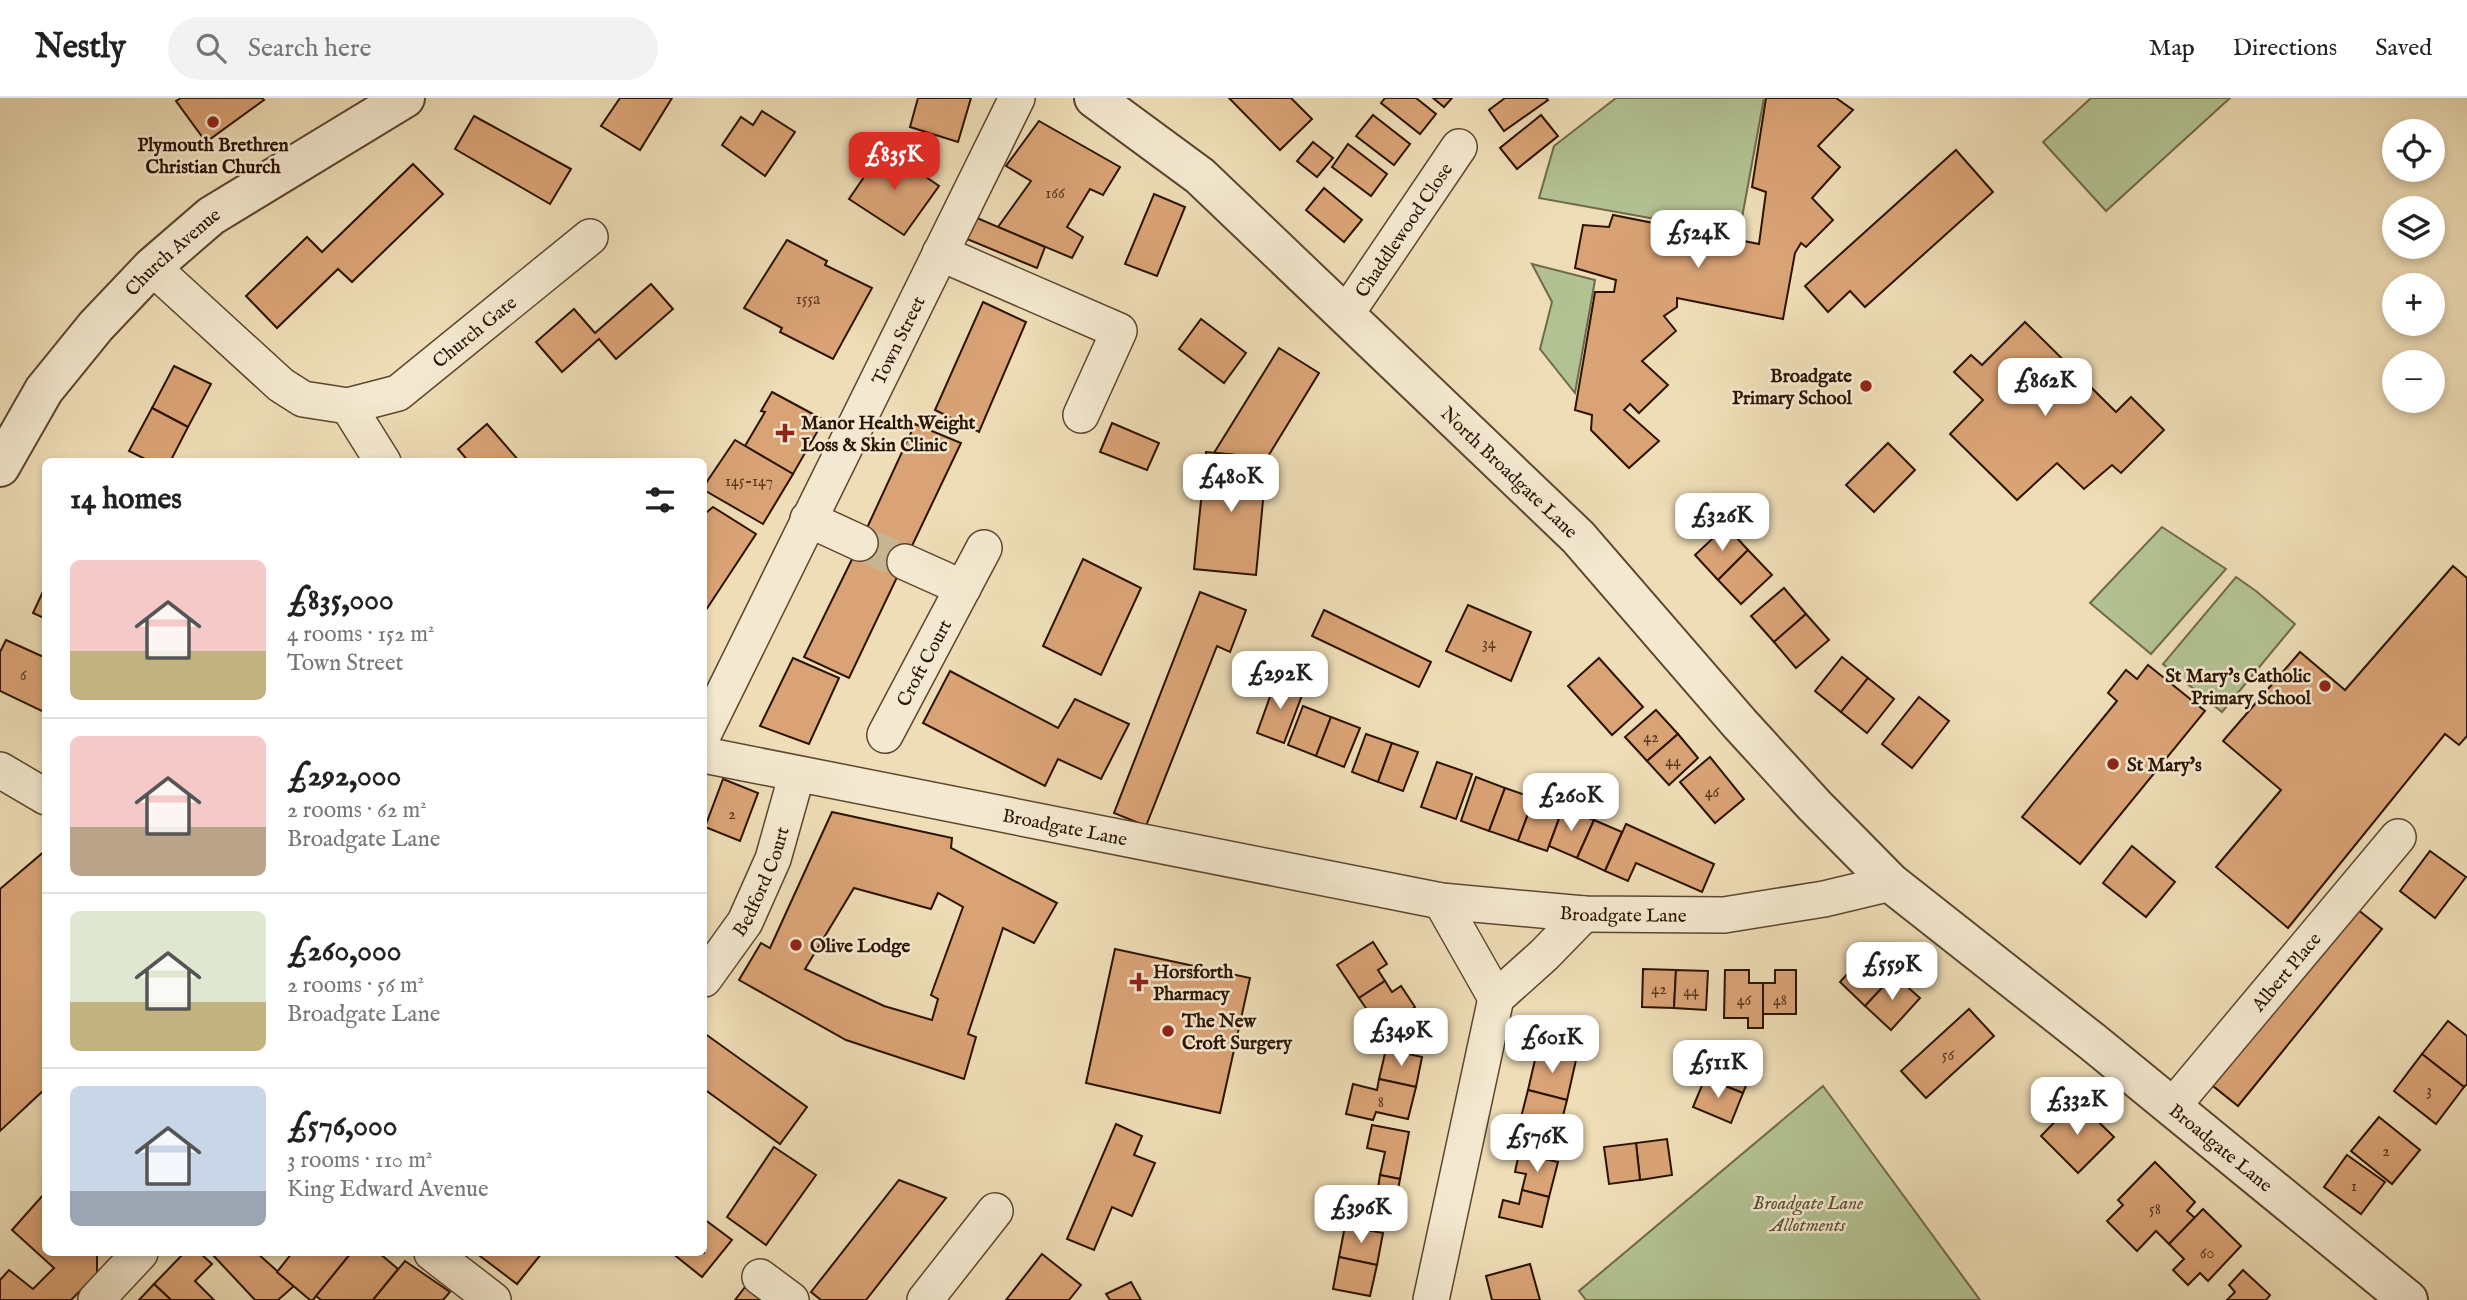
<!DOCTYPE html>
<html lang="en">
<head>
<meta charset="utf-8">
<style>
  :root { --surface:#fff; --page:#f2f2f2; --text:#222; --muted:#767676; --line:#e0e0e0; --accent:#d93025 }
  body { margin:0; font-family:"IM FELL English",serif; background:var(--page); color:var(--text); height:100vh; display:flex; flex-direction:column; font-size:26px; white-space:nowrap }
  * { box-sizing:border-box; margin:0 }
  p { font-size:23px; color:var(--muted) }
  .icon { flex:none; width:38px; height:38px; fill:none; stroke:currentColor; stroke-width:2; stroke-linecap:round; stroke-linejoin:round }
  .map { position:relative; flex:1; overflow:hidden }
  .sheet { position:absolute; left:42px; top:360px; width:665px; height:798px; display:flex; flex-direction:column; background:var(--surface); border-radius:10px; box-shadow:0 4px 10px #0003 }
  .sheet>* { flex:none }
  .tools { position:absolute; left:2382px; top:21px; display:grid; gap:14px }
  .tools a { display:grid; place-items:center; width:63px; height:63px; border-radius:50%; background:var(--surface); box-shadow:0 4px 10px #0003; font-size:35px }
  .price { position:absolute; translate:-50% -60px; padding:0 16px; border-radius:14px; background:#fff; color:#222; font-size:23px; line-height:46px; filter:drop-shadow(0 2px 4px #0008) }
  .price::after { content:''; position:absolute; left:50%; top:42px; width:21px; height:16px; margin-left:-10px; background:inherit; clip-path:polygon(0 0,100% 0,50% 100%) }
  .price.on { background:var(--accent); color:#fff }
  ul { padding:0; list-style:none }
  li { display:flex; align-items:center; gap:21px; height:175px; padding:0 28px }
  li+li { border-top:2px solid var(--line) }
  li span { display:grid; place-items:center; flex:none; width:196px; height:140px; border-radius:10px; color:#555 }
  li>.icon { margin-inline-start:auto }
  span .icon { width:84px; height:84px; fill:#fffc; stroke-width:1 }
  li b { font-size:30px }
  h2 { display:flex; justify-content:space-between; align-items:center; height:84px; padding:0 28px; font-size:30px }
  header { display:flex; align-items:center; gap:42px; box-sizing:border-box; height:98px; padding:0 35px; background:var(--surface); border-bottom:2px solid var(--line) }
  header strong { font-size:33px }
  nav { display:flex; gap:38px; margin-inline-start:auto; font-size:24px }
  .search { width:490px; height:63px; background:var(--page); display:flex; align-items:center; gap:18px; box-sizing:border-box; padding:0 24px; border-radius:38px; color:var(--muted); font-size:26px }
  .map>svg:first-child { display:block }
</style>
</head>
<body>
<header>
<strong>Nestly</strong>
<div class="search"><svg class="icon" aria-label="search" viewBox="0 0 24 24"><circle cx="10" cy="10" r="6"/><path d="M15 15l6 6"/></svg>Search here</div>
<nav><a>Map</a><a>Directions</a><a>Saved</a></nav>
</header>
<div class="map">
<svg width="2467" height="1202" viewBox="0 0 2467 1202">
  <rect width="100%" height="100%" fill="#eeddb6"/>
  <filter id="stains"><feTurbulence type="fractalNoise" baseFrequency=".00286" numOctaves="4"/><feColorMatrix values="0 0 0 0 .2 0 0 0 0 .09 0 0 0 0 .02 0 0 0 .5 -.17"/></filter>
  <radialGradient id="worn" r=".72"><stop offset=".6" stop-color="#630" stop-opacity="0"/><stop offset="1" stop-color="#630" stop-opacity=".3"/></radialGradient>
  <g fill="#b3c293" stroke="#706a4a" stroke-width="2">
    <path d="M1616,0H1764L1739,136L1539,100L1554,48Z"/>
    <path d="M2091,0H2230L2106,113L2043,44Z"/>
    <path d="M1532,166L1595,182L1575,295L1540,251L1552,204Z"/>
    <path d="M2162,429L2226,471L2151,556L2090,505Z"/>
    <path d="M2236,479L2256,493L2295,526L2222,614L2163,566Z"/>
    <path d="M1823,988L1980,1202H1586L1579,1193Z"/>
  </g>
  <g fill="#daa376" stroke="#2c1301" stroke-width="2" fill-rule="evenodd">
    <path d="M181,0H262L264,2L206,44L176,3Z"/>
    <path d="M620,0H672L640,52L601,28Z"/>
    <path d="M918,0H971L958,44L910,29Z"/>
    <path d="M1229,0H1291L1312,21L1280,52Z"/>
    <path d="M1385,0H1416L1436,16L1420,36L1381,5Z"/>
    <path d="M1433,0H1452L1444,9Z"/>
    <path d="M1505,0H1546L1548,2L1504,33L1489,12Z"/>
    <path d="M1766,0H1836L1853,12L1818,48L1840,69L1812,100L1833,122L1806,149L1801,145L1795,155L1783,221L1677,200V209L1664,218L1676,233L1642,263L1668,287L1639,315L1630,306L1624,312L1659,343L1629,370L1591,332L1592,317L1575,312L1595,194H1614L1616,182L1575,170L1583,127L1609,129L1613,117L1759,146L1766,94L1752,89Z"/>
    <path d="M762,13L795,34L765,78L722,47L741,19L753,27Z"/>
    <path d="M1373,17L1410,46L1394,67L1356,38Z"/>
    <path d="M1541,17L1558,38L1517,71L1500,50Z"/>
    <path d="M474,18L571,71L550,106L455,51Z"/>
    <path d="M1039,23L1120,69L1103,97L1090,91L1067,129L1083,139L1072,160L998,129L1031,83L1006,68Z"/>
    <path d="M1313,44L1333,60L1317,79L1297,63Z"/>
    <path d="M1348,46L1387,76L1371,98L1332,69Z"/>
    <path d="M884,50L939,88L904,137L849,101Z"/>
    <path d="M1956,52L1993,94L1865,209L1850,193L1828,214L1805,188Z"/>
    <path d="M413,66L443,96L352,184L338,171L277,230L246,198L307,139L322,154Z"/>
    <path d="M1324,90L1362,122L1344,144L1306,112Z"/>
    <path d="M1154,96L1185,109L1157,178L1125,166Z"/>
    <path d="M977,120L1045,149L1037,170L967,141Z"/>
    <path d="M787,142L827,163L825,167L872,190L833,261L780,234L782,230L744,210Z"/>
    <path d="M651,186L673,211L616,261L599,241L562,274L536,244L574,211L595,235Z"/>
    <path d="M983,204L1026,224L979,334L935,312Z"/>
    <path d="M1201,221L1246,255L1224,285L1179,251Z"/>
    <path d="M2025,224L2116,314L2131,299L2164,332L2121,375L2112,367L2084,391L2057,365L2017,402L1950,336L1983,302L1954,274L1971,257L1982,267Z"/>
    <path d="M1279,250L1319,275L1267,360L1214,355Z"/>
    <path d="M174,268L211,286L188,329L152,310Z"/>
    <path d="M772,294L824,322L793,376L745,348L765,314L761,313Z"/>
    <path d="M152,310L188,329L170,364H151L129,353Z"/>
    <path d="M1112,325L1159,345L1147,372L1100,354Z"/>
    <path d="M487,326L520,364H469L458,351Z"/>
    <path d="M915,326L961,345L849,580L804,559L860,445Z"/>
    <path d="M735,342L793,376L763,426L704,392V388Z"/>
    <path d="M1888,345L1915,372L1874,414L1846,387Z"/>
    <path d="M1206,354L1267,360L1256,477L1194,471Z"/>
    <path d="M713,409L756,436L704,515V412L707,414Z"/>
    <path d="M1726,428L1748,452L1718,482L1695,457Z"/>
    <path d="M1748,452L1772,477L1741,506L1718,482Z"/>
    <path d="M1083,461L1141,490L1101,577L1043,548Z"/>
    <path d="M2453,468L2467,480V638L2459,647L2445,636L2288,830L2216,769L2281,692L2223,643L2300,554L2345,592Z"/>
    <path d="M46,487V521L33,515Z"/>
    <path d="M1784,490L1806,516L1774,544L1751,518Z"/>
    <path d="M1200,494L1246,512L1230,554L1217,548L1146,728L1114,715Z"/>
    <path d="M1468,507L1531,534L1511,583L1446,553Z"/>
    <path d="M1324,512L1431,564L1419,589L1312,538Z"/>
    <path d="M1806,516L1829,542L1796,570L1774,544Z"/>
    <path d="M6,542L46,560V615L0,593V554Z"/>
    <path d="M1842,559L1868,580L1841,614L1815,593Z"/>
    <path d="M793,560L839,580L809,646L760,628Z"/>
    <path d="M1599,560L1643,609L1612,637L1568,588Z"/>
    <path d="M2148,567L2205,613L2080,766L2022,719L2117,603L2108,595L2126,572L2137,581Z"/>
    <path d="M950,573L1058,630L1075,601L1129,626L1101,681L1058,661L1045,688L923,625Z"/>
    <path d="M1868,580L1894,601L1867,635L1841,614Z"/>
    <path d="M1276,582L1304,592L1284,645L1257,635Z"/>
    <path d="M1919,599L1949,623L1912,670L1882,646Z"/>
    <path d="M1303,608L1331,619L1316,658L1288,647Z"/>
    <path d="M1656,612L1678,636L1647,663L1625,639Z"/>
    <path d="M1331,619L1360,630L1344,669L1316,658Z"/>
    <path d="M1366,636L1392,645L1378,684L1352,674Z"/>
    <path d="M1678,636L1698,660L1669,687L1647,663Z"/>
    <path d="M1392,645L1418,654L1403,693L1378,684Z"/>
    <path d="M1710,659L1744,701L1715,725L1680,684Z"/>
    <path d="M1437,664L1472,676L1456,721L1421,709Z"/>
    <path d="M1476,679L1505,690L1489,733L1461,723Z"/>
    <path d="M723,681L758,695L740,743L705,729Z"/>
    <path d="M1505,690L1534,700L1518,743L1489,733Z"/>
    <path d="M1534,700L1563,710L1547,753L1518,743Z"/>
    <path d="M1563,710L1594,722L1577,760L1549,748Z"/>
    <path d="M832,714L952,740L951,750L1057,805L1034,845L1003,830L968,936L976,939L964,981L846,942L739,882L761,845L770,850ZM854,790L931,811L938,795L963,809L931,897L938,901L932,922L884,908L805,871Z"/>
    <path d="M1594,722L1622,734L1605,773L1577,760Z"/>
    <path d="M1626,726L1714,766L1702,794L1636,765L1628,783L1605,773Z"/>
    <path d="M2132,748L2175,784L2146,819L2103,785Z"/>
    <path d="M46,752V990L0,1033V791Z"/>
    <path d="M2430,753L2466,779L2435,820L2400,793Z"/>
    <path d="M2347,803L2382,831L2238,1008L2203,980Z"/>
    <path d="M1373,844L1387,866L1378,872L1385,883L1359,900L1337,867Z"/>
    <path d="M1115,851L1250,880L1220,1015L1086,985Z"/>
    <path d="M1868,853L1894,877L1865,908L1840,884Z"/>
    <path d="M1643,871L1676,872L1674,910L1642,909Z"/>
    <path d="M1676,872L1708,873L1706,912L1674,910Z"/>
    <path d="M1725,872H1749V885H1763V930H1748V920H1724Z"/>
    <path d="M1775,872H1796V916H1763V885H1775Z"/>
    <path d="M1894,877L1920,900L1891,932L1865,908Z"/>
    <path d="M1385,883L1392,894L1401,888L1415,909L1381,932L1359,900Z"/>
    <path d="M1969,911L1994,938L1926,1000L1901,973Z"/>
    <path d="M2448,923L2467,938V986L2464,989L2422,956Z"/>
    <path d="M704,935L807,1009L780,1046L704,991Z"/>
    <path d="M1718,950L1755,966L1743,995L1705,980Z"/>
    <path d="M1386,951L1422,959L1416,989L1379,981Z"/>
    <path d="M1537,953L1576,962L1567,1002L1528,992Z"/>
    <path d="M2422,956L2464,989L2436,1026L2394,993Z"/>
    <path d="M1705,980L1743,995L1731,1025L1693,1009Z"/>
    <path d="M1379,981L1416,989L1408,1021L1376,1014L1373,1022L1346,1016L1353,986L1377,992Z"/>
    <path d="M1528,992L1567,1002L1557,1041L1518,1031Z"/>
    <path d="M2076,1002L2114,1039L2078,1075L2041,1038Z"/>
    <path d="M2379,1019L2420,1052L2392,1086L2351,1053Z"/>
    <path d="M1116,1026L1142,1038L1134,1057L1155,1065L1132,1118L1112,1109L1094,1152L1067,1141Z"/>
    <path d="M1372,1027L1409,1034L1400,1081L1380,1077L1385,1054L1367,1050Z"/>
    <path d="M1667,1041L1672,1077L1640,1082L1636,1045Z"/>
    <path d="M1636,1045L1640,1082L1609,1086L1604,1049Z"/>
    <path d="M774,1049L816,1077L766,1147L727,1119Z"/>
    <path d="M1519,1055L1558,1064L1549,1099L1522,1092L1526,1076L1515,1074Z"/>
    <path d="M2347,1057L2385,1084L2361,1116L2324,1089Z"/>
    <path d="M2155,1064L2195,1104L2187,1113L2195,1120L2169,1146L2156,1133L2137,1153L2107,1123L2123,1107L2118,1102Z"/>
    <path d="M1380,1077L1400,1081L1392,1122L1359,1116L1363,1095L1377,1097Z"/>
    <path d="M899,1082L946,1100L866,1202H821L811,1194Z"/>
    <path d="M1522,1092L1549,1099L1542,1129L1499,1119L1503,1102L1519,1106Z"/>
    <path d="M44,1096L46,1155H97V1176L71,1202H0V1182L9,1172L33,1191L54,1170L12,1132Z"/>
    <path d="M2203,1111L2241,1148L2208,1183L2200,1175L2188,1187L2173,1172L2184,1161L2169,1146Z"/>
    <path d="M704,1121L732,1142L702,1179L672,1155H704Z"/>
    <path d="M1345,1128L1383,1135L1377,1167L1339,1159Z"/>
    <path d="M184,1155H200L212,1166L195,1183L214,1202H171L154,1186Z"/>
    <path d="M211,1155H257L294,1188L278,1202H255Z"/>
    <path d="M292,1155H351L313,1202H310L277,1174Z"/>
    <path d="M351,1155H379L398,1171L373,1202H321L316,1198Z"/>
    <path d="M476,1155H542L517,1186Z"/>
    <path d="M1042,1156L1081,1187L1069,1202H1006Z"/>
    <path d="M1339,1159L1377,1167L1370,1198L1333,1191Z"/>
    <path d="M405,1163L450,1194L443,1202H373Z"/>
    <path d="M1530,1166L1540,1202H1492L1486,1178Z"/>
    <path d="M2243,1172L2270,1197L2266,1202H2227L2235,1194L2229,1187Z"/>
    <path d="M1131,1184L1141,1202H1110L1106,1196Z"/>
    <path d="M154,1186L171,1202H139Z"/>
    <path d="M745,1189L764,1202H735Z"/>
  </g>
  <g fill="none" stroke-linecap="round" stroke-linejoin="round">
    <path stroke="#c7b592" stroke-width="35" stroke-dasharray="35 18" stroke-linecap="butt" d="M860,445L905,464"/>
    <g stroke="#5c462e" stroke-width="38">
      <g id="minor">
        <path d="M940,155L1119,233L1081,317"/>
        <path id="s1" d="M152,169L281,287L303,301L348,308L398,295L590,139"/>
        <path id="s2" d="M1346,216L1459,49"/>
        <path d="M348,308L383,364"/>
        <path d="M808,421L860,445"/>
        <path d="M905,464L963,490"/>
        <path id="s3" d="M704,635L1017,0"/>
        <path id="s4" d="M885,637L984,450"/>
        <path id="s5" d="M704,657L1441,803L1584,816L1724,817L1824,801L1891,785"/>
        <path d="M0,672L46,699"/>
        <path d="M1441,803L1496,900"/>
        <path id="s6" d="M704,881L745,824L773,761L797,676"/>
        <path id="s7" d="M2172,1009L2398,739"/>
        <path d="M432,1155L493,1202"/>
        <path d="M760,1179L791,1202"/>
        <path d="M96,1202L140,1155"/>
        <path d="M925,1202L995,1113"/>
        <path d="M1431,1202L1496,900L1544,857L1584,816"/>
      </g>
    </g>
    <g stroke="#5c462e" stroke-width="42">
      <g id="tertiary">
        <path id="s8" d="M1094,0L1200,78L1578,439L1740,626L1815,708L1891,785L2094,945L2408,1202"/>
        <path id="s9" d="M0,369L44,292L96,228L152,169L211,118L405,0"/>
      </g>
    </g>
    <use href="#minor" stroke="#f4e9d0" stroke-width="35"/>
    <use href="#tertiary" stroke="#f4e9d0" stroke-width="38"/>
  </g>
  <g fill="#8f2418" stroke="#f4e9d0" stroke-width="2.5">
    <circle cx="213" cy="24" r="7"/>
    <circle cx="1866" cy="288" r="7"/>
    <path d="M781.5 324.5h7v7h7v7h-7v7h-7v-7h-7v-7h7z"/>
    <circle cx="2325" cy="588" r="7"/>
    <circle cx="2113" cy="666" r="7"/>
    <circle cx="796" cy="847" r="7"/>
    <path d="M1135.5 873.5h7v7h7v7h-7v7h-7v-7h-7v-7h7z"/>
    <circle cx="1168" cy="933" r="7"/>
  </g>
  <g text-anchor="middle" stroke-width="5" stroke-linejoin="round" paint-order="stroke">
    <g font-size="16" fill="#58371e">
      <text x="1055" y="100">166</text>
      <text x="808" y="206">155a</text>
      <text x="749" y="388">145-147</text>
      <text x="1489" y="550">34</text>
      <text x="23" y="582">6</text>
      <text x="1651" y="644">42</text>
      <text x="1673" y="668">44</text>
      <text x="1712" y="699">46</text>
      <text x="732" y="721">2</text>
      <text x="1659" y="896">42</text>
      <text x="1691" y="898">44</text>
      <text x="1744" y="907">46</text>
      <text x="1780" y="907">48</text>
      <text x="1948" y="962">56</text>
      <text x="2429" y="997">3</text>
      <text x="1381" y="1009">8</text>
      <text x="2386" y="1058">2</text>
      <text x="2354" y="1093">1</text>
      <text x="2155" y="1116">58</text>
      <text x="2207" y="1160">60</text>
    </g>
    <g font-size="19" font-weight="bold" fill="#2c1301" stroke="#f4e9d0" text-anchor="start">
      <text x="213" y="53" text-anchor="middle">Plymouth Brethren<tspan x="213" dy="22">Christian Church</tspan></text>
      <text x="1852" y="284" text-anchor="end">Broadgate<tspan x="1852" dy="22">Primary School</tspan></text>
      <text x="801" y="331">Manor Health Weight<tspan x="801" dy="22">Loss &amp; Skin Clinic</tspan></text>
      <text x="2311" y="584" text-anchor="end">St Mary's Catholic<tspan x="2311" dy="22">Primary School</tspan></text>
      <text x="2127" y="673">St Mary's</text>
      <text x="810" y="854">Olive Lodge</text>
      <text x="1153" y="880">Horsforth<tspan x="1153" dy="22">Pharmacy</tspan></text>
      <text x="1182" y="929">The New<tspan x="1182" dy="22">Croft Surgery</tspan></text>
    </g>
    <g font-size="19" fill="#2c1301" stroke="#f4e9d0">
      <text dy="7" stroke="none"><textPath href="#s2" startOffset="102">Chaddlewood Close</textPath></text>
      <text dy="7" stroke="none"><textPath href="#s9" startOffset="278">Church Avenue</textPath></text>
      <text dy="7" stroke="none"><textPath href="#s1" startOffset="396">Church Gate</textPath></text>
      <text dy="7" stroke="none"><textPath href="#s3" startOffset="438">Town Street</textPath></text>
      <text dy="7" stroke="none"><textPath href="#s8" startOffset="560">North Broadgate Lane</textPath></text>
      <text dy="7" stroke="none"><textPath href="#s4" startOffset="82">Croft Court</textPath></text>
      <text dy="7" stroke="none"><textPath href="#s5" startOffset="368">Broadgate Lane</textPath></text>
      <text dy="7" stroke="none"><textPath href="#s6" startOffset="114">Bedford Court</textPath></text>
      <text dy="7" stroke="none"><textPath href="#s5" startOffset="934">Broadgate Lane</textPath></text>
      <text dy="7" stroke="none"><textPath href="#s7" startOffset="177">Albert Place</textPath></text>
      <text dy="7" stroke="none"><textPath href="#s8" startOffset="1544">Broadgate Lane</textPath></text>
    </g>
    <g font-size="19" font-style="italic" fill="#5b5034" stroke="#f4e9d0">
      <text x="1808" y="1111">Broadgate Lane<tspan x="1808" dy="22">Allotments</tspan></text>
    </g>
  </g>
  <rect width="100%" height="100%" filter="url(#stains)"/>
  <rect width="100%" height="100%" fill="url(#worn)"/>
</svg>
<div class="tools">
<a><svg class="icon" aria-label="locate" viewBox="0 0 24 24"><circle cx="12" cy="12" r="6"/><path d="M12 2v4M12 18v4M2 12h4M18 12h4"/></svg></a>
<a><svg class="icon" aria-label="layers" viewBox="0 0 24 24"><path d="M12 4l9 5-9 5-9-5zM3 14l9 5 9-5"/></svg></a>
<a>+</a>
<a>−</a>
</div>
<b class="price on" style="left:894px;top:94px">£835K</b>
<b class="price" style="left:1698px;top:172px">£524K</b>
<b class="price" style="left:2045px;top:320px">£862K</b>
<b class="price" style="left:1231px;top:416px">£480K</b>
<b class="price" style="left:1722px;top:455px">£326K</b>
<b class="price" style="left:1280px;top:613px">£292K</b>
<b class="price" style="left:1571px;top:735px">£260K</b>
<b class="price" style="left:1892px;top:904px">£559K</b>
<b class="price" style="left:1401px;top:970px">£349K</b>
<b class="price" style="left:1552px;top:977px">£601K</b>
<b class="price" style="left:1718px;top:1002px">£511K</b>
<b class="price" style="left:2077px;top:1039px">£332K</b>
<b class="price" style="left:1537px;top:1076px">£576K</b>
<b class="price" style="left:1361px;top:1147px">£396K</b>
<section class="sheet">
<h2>14 homes<svg class="icon" aria-label="filters" viewBox="0 0 24 24"><path d="M4 7h16M4 17h16"/><circle cx="9" cy="7" r="2"/><circle cx="15" cy="17" r="2"/></svg></h2>
<ul>
<li><span style="background:linear-gradient(#f6c9c9 65%,#c2b280 0)"><svg class="icon" aria-label="home" viewBox="0 0 24 24"><path d="M3 11l9-7 9 7M6 9v11h12V9"/></svg></span><div><b>£835,000</b><p>4 rooms · 152 m²</p><p>Town Street</p></div></li>
<li><span style="background:linear-gradient(#f6c9c9 65%,#b9a48a 0)"><svg class="icon" aria-label="home" viewBox="0 0 24 24"><path d="M3 11l9-7 9 7M6 9v11h12V9"/></svg></span><div><b>£292,000</b><p>2 rooms · 62 m²</p><p>Broadgate Lane</p></div></li>
<li><span style="background:linear-gradient(#dfe7d0 65%,#c2b280 0)"><svg class="icon" aria-label="home" viewBox="0 0 24 24"><path d="M3 11l9-7 9 7M6 9v11h12V9"/></svg></span><div><b>£260,000</b><p>2 rooms · 56 m²</p><p>Broadgate Lane</p></div></li>
<li><span style="background:linear-gradient(#c9d6e8 75%,#9aa5b1 0)"><svg class="icon" aria-label="home" viewBox="0 0 24 24"><path d="M3 11l9-7 9 7M6 9v11h12V9"/></svg></span><div><b>£576,000</b><p>3 rooms · 110 m²</p><p>King Edward Avenue</p></div></li>
</ul>
</section>
</div>
</body>
</html>
